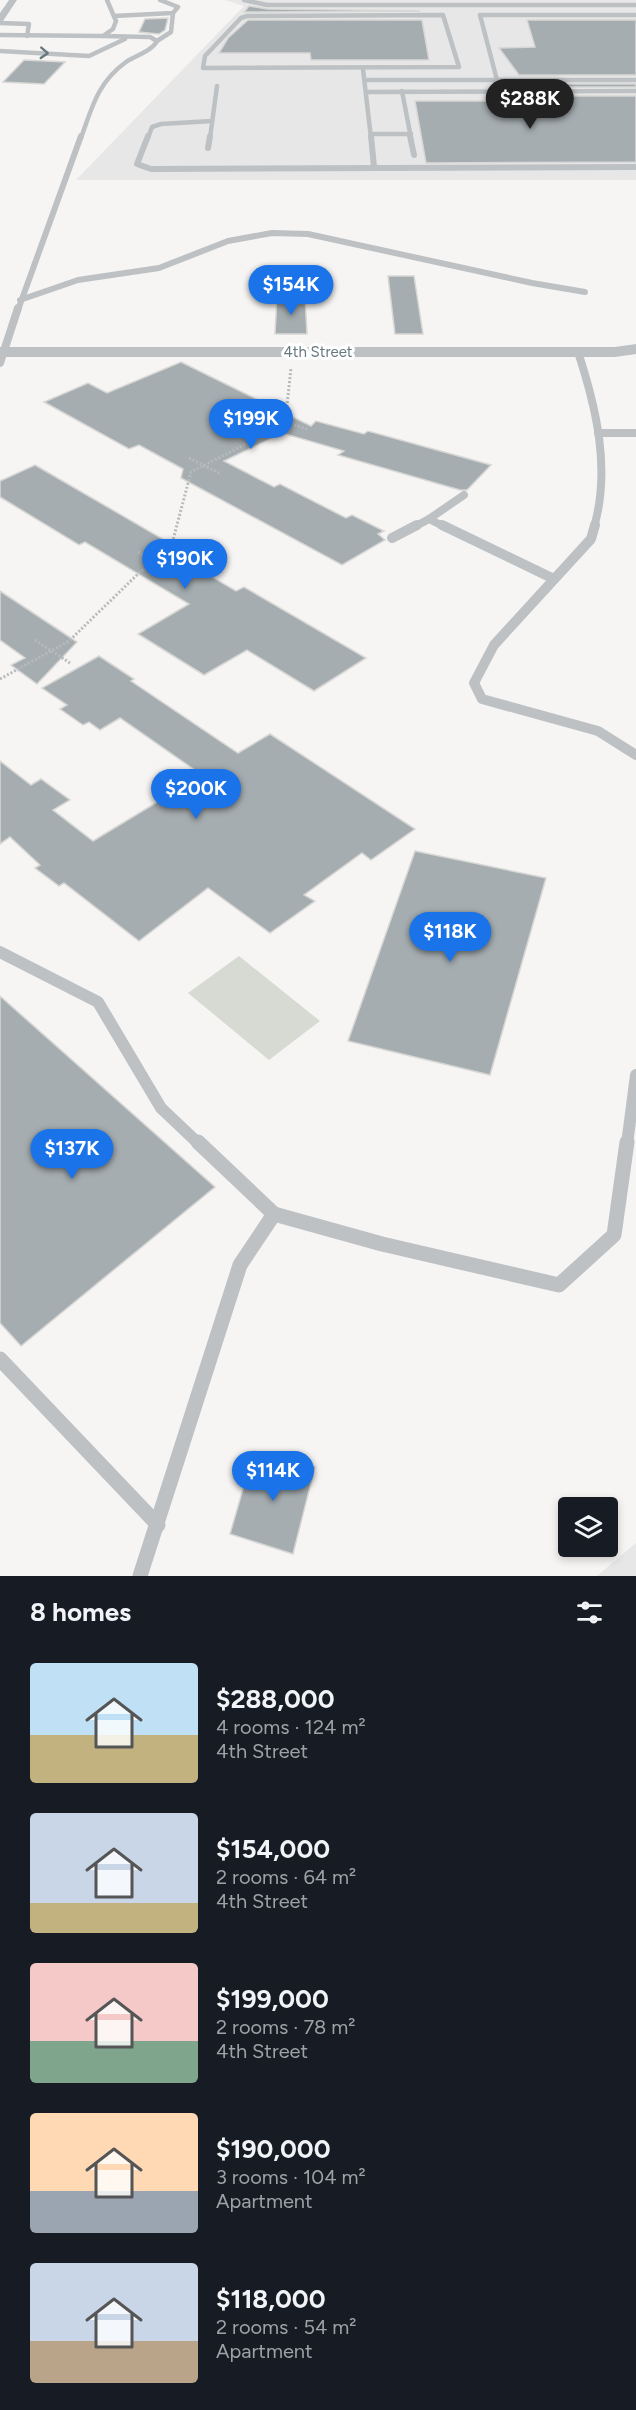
<!DOCTYPE html>
<html lang="en">
<head>
<meta charset="utf-8">
<style>
  :root { --surface:#171b24; --page:#20242c; --text:#f1f3f6; --muted:#9ea1a6; --accent:#1a73e8 }
  body { margin:0; font-family:Figtree,sans-serif; background:var(--page); color:var(--text); height:100vh; display:flex; flex-direction:column; font-size:22px; white-space:nowrap }
  * { box-sizing:border-box; margin:0 }
  p { font-size:20px; color:var(--muted) }
  .icon { flex:none; width:33px; height:33px; fill:none; stroke:currentColor; stroke-width:2; stroke-linecap:round; stroke-linejoin:round }
  .map { position:relative; height:1576px; overflow:hidden }
  .drawer { display:flex; flex-direction:column; background:var(--surface); flex:1 }
  .drawer>* { flex:none }
  .buttons { position:absolute; left:558px; top:1497px; display:grid; gap:12px }
  .buttons a { display:grid; place-items:center; width:60px; height:60px; border-radius:6px; background:var(--surface); box-shadow:0 3px 9px #0003; font-size:30px }
  .price { position:absolute; translate:-50% -51px; padding:0 14px; border-radius:21px; background:var(--accent); color:#fff; font-size:20px; line-height:39px; filter:drop-shadow(0 2px 3px #0008) }
  .price::after { content:''; position:absolute; left:50%; top:36px; width:18px; height:14px; margin-left:-9px; background:inherit; clip-path:polygon(0 0,100% 0,50% 100%) }
  .price.selected { background:#222; color:#fff }
  ul { padding:0; list-style:none }
  li { display:flex; align-items:center; gap:18px; height:150px; padding:0 30px }
  li span { display:grid; place-items:center; flex:none; width:168px; height:120px; border-radius:6px; color:#555 }
  li>.icon { margin-inline-start:auto }
  span .icon { width:72px; height:72px; fill:#fffc; stroke-width:1 }
  li b { font-size:26px }
  h2 { display:flex; justify-content:space-between; align-items:center; height:72px; padding:0 30px; font-size:26px }
  .map>svg:first-child { display:block }
</style>
</head>
<body>
<div class="map">
<svg width="636" height="1576" viewBox="0 0 636 1576">
  <rect width="100%" height="100%" fill="#f6f5f3"/>
  <g fill="#e6e7e6">
    <path d="M225,0H636V180H76L244,6Z"/>
    <path d="M636,1543V1576H597Z"/>
  </g>
  <path fill="#d6dad2" d="M239,956L320,1021L269,1060L188,993Z"/>
  <g fill="#a5adb1" stroke="#d7d7d5" stroke-width="1.5">
    <path d="M249,6L267,9L420,11L244,12Z"/>
    <path d="M168,18L165,30L159,34L139,32L145,19Z"/>
    <path d="M248,20H422L429,60H311L310,53H219L228,38Z"/>
    <path d="M527,20H636V75H519L499,48L535,47Z"/>
    <path d="M24,60L65,62L44,84L3,82Z"/>
    <path d="M526,84H636V87H528Z"/>
    <path d="M534,96H636V162L426,163L415,101H538Z"/>
    <path d="M388,276H414L423,334H395Z"/>
    <path d="M277,297H305L307,334H275Z"/>
    <path d="M181,362L311,426L316,421L364,434L368,431L491,465L467,490H460L338,455L344,451L282,433L224,461L274,487L280,484L346,518L352,515L384,531L378,534L385,540L342,565L181,478L183,469L139,445L129,449L44,402L88,383L107,393Z"/>
    <path d="M35,465L180,549L178,557L236,591L244,587L366,658L314,691L247,650L204,675L138,634L189,604L85,542L79,545L0,497V481Z"/>
    <path d="M0,591L77,642L37,684L11,665L25,658L0,640Z"/>
    <path d="M99,656L134,679L131,681L238,753L270,734L415,829L371,860L362,853L304,895L315,901L270,933L208,888L139,941L64,883L59,886L35,868L40,865L10,837L0,844V761L31,785L41,779L70,800L53,810L93,841L202,775L120,718L100,730L89,722L83,725L60,709L67,705L42,688Z"/>
    <path d="M415,851L546,878L490,1075L348,1041Z"/>
    <path d="M0,996L215,1187L21,1346L0,1323Z"/>
    <path d="M254,1451L315,1467L293,1554L230,1534Z"/>
  </g>
  <g fill="none" stroke-linecap="round" stroke-linejoin="round">
    <g stroke="#b7babc" stroke-width="3" stroke-dasharray="2 2" stroke-linecap="butt">
      <path d="M275,419L307,429"/>
      <path d="M189,458L221,474"/>
      <path d="M138,552L173,574"/>
      <path d="M35,640L70,663"/>
      <path d="M0,679L69,641L141,571L169,555L191,472L285,424L291,368"/>
    </g>
    <g stroke="#bdc1c4" stroke-width="4.5">
      <path d="M244,0L267,5H636"/>
      <path d="M443,15L459,67L203,68L205,56L241,18L247,16Z"/>
      <path d="M114,16L173,13L178,7L160,0"/>
      <path d="M0,23L29,24L27,36"/>
      <path d="M0,35L103,36L113,29L116,21L107,0"/>
      <path d="M157,41L171,32L173,13"/>
      <path d="M0,51L89,56L125,39"/>
      <path d="M363,69L371,138"/>
      <path d="M365,80H636"/>
      <path d="M497,80L480,15H636"/>
      <path d="M402,91L411,138"/>
      <path d="M367,92L636,91"/>
      <path d="M372,134H411"/>
      <path d="M81,138C92,107 98,82 126,62C136,55 151,52 157,41L150,37L103,36"/>
      <path d="M148,138L152,127L161,124L212,121"/>
      <path d="M210,138L217,86"/>
    </g>
    <g stroke="#bdc1c4" stroke-width="6">
      <path d="M148,136L137,164L151,169L636,167"/>
      <path d="M371,136L374,167"/>
      <path d="M410,136L414,155"/>
      <path d="M208,148L210,136"/>
      <path d="M20,300L78,280L159,268L228,241L272,233L308,234L532,283L585,292"/>
      <path d="M18,310L81,136"/>
    </g>
    <g stroke="#bdc1c4" stroke-width="8">
      <path d="M578,352C596,407 611,469 594,527"/>
      <path d="M0,363L18,308"/>
      <path d="M598,433H636"/>
      <path d="M429,519L464,495"/>
      <path d="M414,527L429,519L445,527"/>
    </g>
    <g stroke="#bdc1c4" stroke-width="10">
      <path d="M442,525L554,579"/>
      <path d="M595,525L591,539L494,645L474,683L482,699L598,731L636,755"/>
      <path d="M392,538L417,525"/>
    </g>
    <g stroke="#bdc1c4" stroke-width="12">
      <path d="M0,952L98,1002L161,1108L199,1144"/>
      <path d="M627,1144L636,1075"/>
    </g>
    <g stroke="#bdc1c4" stroke-width="15">
      <path d="M198,1142L274,1214"/>
      <path d="M0,1359L158,1525"/>
      <path d="M140,1576L240,1265L274,1214L382,1244L559,1285L614,1235L627,1142"/>
    </g>
    <path fill="#bdc1c4" fill-rule="evenodd" d="M9,0H17L3,21L0,22V13Z"/>
    <path fill="#bdc1c4" fill-rule="evenodd" d="M636,344V354L615,357H0V347H615Z"/>
  </g>
  <defs><path id="oneway-chevron" d="M-2-3.5L2.5 0L-2 3.5" fill="none" stroke-width="1.6" stroke-linecap="round" stroke-linejoin="round" transform="scale(1.5)"/></defs>
  <use stroke="#677881" href="#oneway-chevron" transform="translate(44 53) rotate(3)"/>
  <g text-anchor="middle" stroke-width="6" stroke-linejoin="round" paint-order="stroke">
    <g font-size="15" fill="#677881" stroke="#fff">
      <text x="318" y="357">4th Street</text>
    </g>
  </g>
</svg>
<div class="buttons">
<a><svg class="icon" aria-label="layers" viewBox="0 0 24 24"><path d="M12 4l9 5-9 5-9-5zM3 14l9 5 9-5"/></svg></a>
</div>
<b class="price selected" style="left:530px;top:130px">$288K</b>
<b class="price" style="left:291px;top:316px">$154K</b>
<b class="price" style="left:251px;top:450px">$199K</b>
<b class="price" style="left:185px;top:590px">$190K</b>
<b class="price" style="left:196px;top:820px">$200K</b>
<b class="price" style="left:450px;top:963px">$118K</b>
<b class="price" style="left:72px;top:1180px">$137K</b>
<b class="price" style="left:273px;top:1502px">$114K</b>
</div>
<section class="drawer">
<h2>8 homes<svg class="icon" aria-label="filters" viewBox="0 0 24 24"><path d="M4 7h16M4 17h16"/><circle cx="9" cy="7" r="2"/><circle cx="15" cy="17" r="2"/></svg></h2>
<ul>
<li><span style="background:linear-gradient(#bfe0f5 60%,#c2b280 0)"><svg class="icon" aria-label="home" viewBox="0 0 24 24"><path d="M3 11l9-7 9 7M6 9v11h12V9"/></svg></span><div><b>$288,000</b><p>4 rooms · 124 m²</p><p>4th Street</p></div></li>
<li><span style="background:linear-gradient(#c9d6e8 75%,#c2b280 0)"><svg class="icon" aria-label="home" viewBox="0 0 24 24"><path d="M3 11l9-7 9 7M6 9v11h12V9"/></svg></span><div><b>$154,000</b><p>2 rooms · 64 m²</p><p>4th Street</p></div></li>
<li><span style="background:linear-gradient(#f6c9c9 65%,#7fa58c 0)"><svg class="icon" aria-label="home" viewBox="0 0 24 24"><path d="M3 11l9-7 9 7M6 9v11h12V9"/></svg></span><div><b>$199,000</b><p>2 rooms · 78 m²</p><p>4th Street</p></div></li>
<li><span style="background:linear-gradient(#ffd9b3 65%,#9aa5b1 0)"><svg class="icon" aria-label="home" viewBox="0 0 24 24"><path d="M3 11l9-7 9 7M6 9v11h12V9"/></svg></span><div><b>$190,000</b><p>3 rooms · 104 m²</p><p>Apartment</p></div></li>
<li><span style="background:linear-gradient(#c9d6e8 65%,#b9a48a 0)"><svg class="icon" aria-label="home" viewBox="0 0 24 24"><path d="M3 11l9-7 9 7M6 9v11h12V9"/></svg></span><div><b>$118,000</b><p>2 rooms · 54 m²</p><p>Apartment</p></div></li>
</ul>
</section>
</body>
</html>
